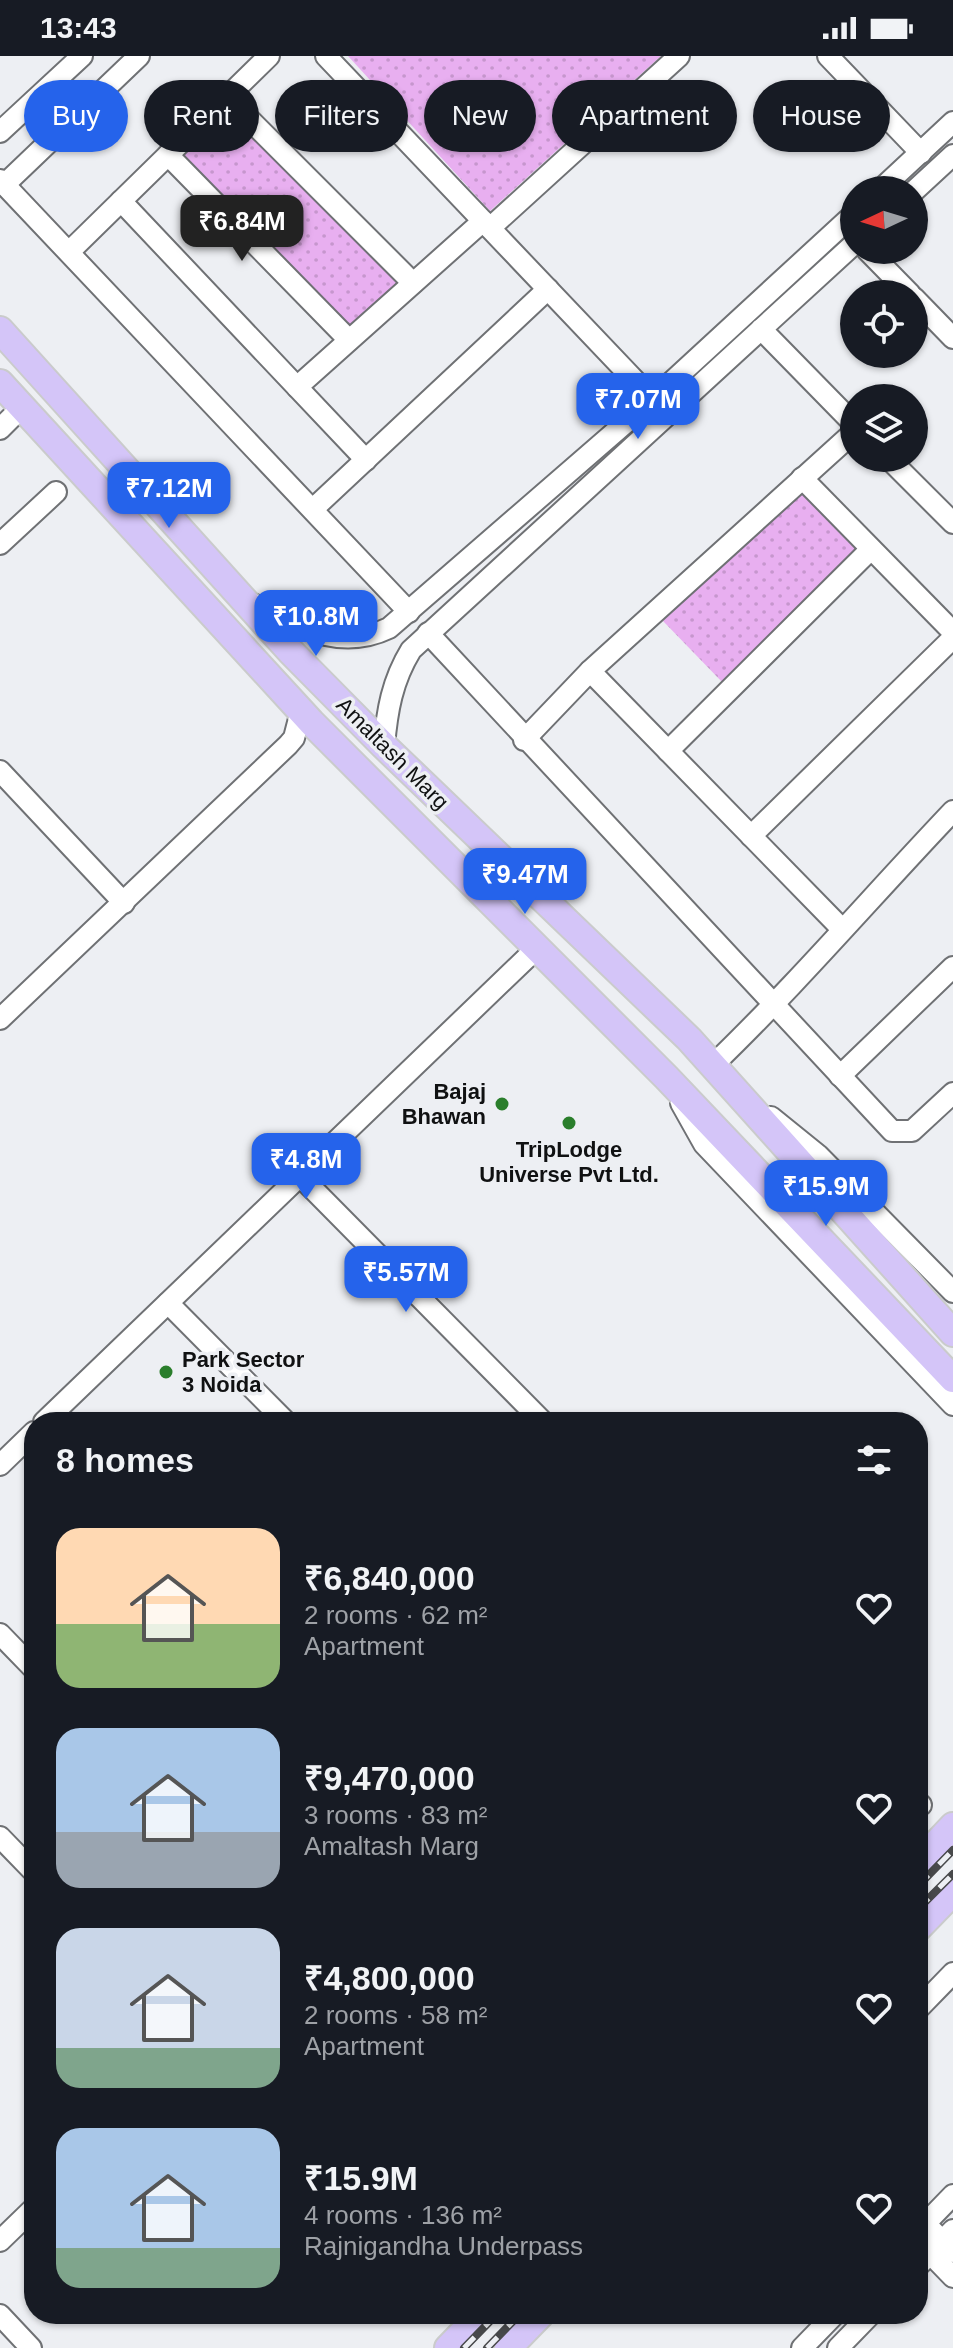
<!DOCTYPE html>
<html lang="en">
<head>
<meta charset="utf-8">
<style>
  :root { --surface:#171b24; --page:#242831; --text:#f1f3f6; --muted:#9ea1a6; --accent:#2563eb }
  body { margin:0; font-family:Arial,sans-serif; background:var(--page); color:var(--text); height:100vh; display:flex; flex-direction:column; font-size:30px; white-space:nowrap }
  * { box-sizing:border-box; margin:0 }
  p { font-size:26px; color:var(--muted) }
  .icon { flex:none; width:44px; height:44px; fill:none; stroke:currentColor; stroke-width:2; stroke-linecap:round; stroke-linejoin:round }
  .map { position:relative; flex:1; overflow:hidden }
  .panel { position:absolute; left:24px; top:1356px; width:904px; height:912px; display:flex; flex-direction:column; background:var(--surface); border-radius:32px; box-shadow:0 2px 6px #0004 }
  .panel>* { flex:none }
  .top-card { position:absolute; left:24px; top:24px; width:906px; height:72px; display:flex; gap:16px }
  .needle { width:52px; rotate:266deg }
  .tools { position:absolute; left:840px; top:120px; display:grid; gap:16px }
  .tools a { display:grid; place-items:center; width:88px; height:88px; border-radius:50%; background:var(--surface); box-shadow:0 2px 6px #0004; font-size:40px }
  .price { position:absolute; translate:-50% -68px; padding:0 18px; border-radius:16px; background:var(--accent); color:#fff; font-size:26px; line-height:52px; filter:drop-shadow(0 2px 4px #0008) }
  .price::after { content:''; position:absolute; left:50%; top:48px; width:24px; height:18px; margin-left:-12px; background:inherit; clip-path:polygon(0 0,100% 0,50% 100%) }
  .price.on { background:#222; color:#fff }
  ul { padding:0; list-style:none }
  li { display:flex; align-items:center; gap:24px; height:200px; padding:0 32px }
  li span { display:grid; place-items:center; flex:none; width:224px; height:160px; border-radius:24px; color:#555 }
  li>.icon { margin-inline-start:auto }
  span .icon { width:96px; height:96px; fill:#fffc; stroke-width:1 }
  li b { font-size:34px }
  h2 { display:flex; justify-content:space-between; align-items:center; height:96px; padding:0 32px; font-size:34px }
  .tag { padding:0 28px; border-radius:36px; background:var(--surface); box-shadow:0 2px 6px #0004; font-size:28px; line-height:72px }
  .tag.on { background:var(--accent); color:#fff }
  .status { display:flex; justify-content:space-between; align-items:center; height:56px; padding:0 40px; background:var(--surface); direction:ltr }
  .status svg { height:22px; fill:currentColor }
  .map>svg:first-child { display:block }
</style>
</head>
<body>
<div class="status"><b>13:43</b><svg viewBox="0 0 49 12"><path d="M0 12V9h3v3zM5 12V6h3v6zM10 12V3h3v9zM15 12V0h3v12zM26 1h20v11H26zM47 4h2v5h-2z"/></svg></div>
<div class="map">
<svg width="953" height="2292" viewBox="0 0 953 2292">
  <defs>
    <pattern id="park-dots" width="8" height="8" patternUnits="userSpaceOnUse" patternTransform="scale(2)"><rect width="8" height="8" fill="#e8aff0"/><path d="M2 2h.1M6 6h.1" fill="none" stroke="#c696cd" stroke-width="1.8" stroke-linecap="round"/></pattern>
  </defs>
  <rect width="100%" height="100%" fill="#edeff3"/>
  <g fill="url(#park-dots)">
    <path d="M348,0H661L490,155Z"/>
    <path d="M227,41L413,227L349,284L168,99Z"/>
    <path d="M799,433L860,496L724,628L663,565Z"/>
  </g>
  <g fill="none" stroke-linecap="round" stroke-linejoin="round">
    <g stroke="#6f7174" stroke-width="24">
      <g id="minor">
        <path d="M326,0L660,351"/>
        <path d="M828,0L921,97"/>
        <path d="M227,41L413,227"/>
        <path d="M0,76L82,0"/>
        <path d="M168,99L349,284"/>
        <path d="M0,124L409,556"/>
        <path d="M4,129L139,0"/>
        <path d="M880,134L953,66"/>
        <path d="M914,135L953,99"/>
        <path d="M121,145L366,404"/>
        <path d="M490,172L679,0"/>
        <path d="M867,194L910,238"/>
        <path d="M69,196L269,0"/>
        <path d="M914,242L953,282"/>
        <path d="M761,273L854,368"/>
        <path d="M297,331L483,165"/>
        <path d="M0,373L22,351"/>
        <path d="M888,402L953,467"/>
        <path d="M802,422L953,576"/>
        <path d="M313,453L548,233"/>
        <path d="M0,488L56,436"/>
        <path d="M253,548C298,570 339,596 389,572L653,343L854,158"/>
        <path d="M428,577L892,1075H912L953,1037"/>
        <path d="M590,615L841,872"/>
        <path d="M524,684L590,615L854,376"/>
        <path d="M384,690C387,655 392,625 411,594L854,188"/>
        <path d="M668,695L871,493"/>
        <path d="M0,715L124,847"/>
        <path d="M751,780L953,582"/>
        <path d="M0,963L288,689L294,682L301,655"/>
        <path d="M713,1009C797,928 873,839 953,755"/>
        <path d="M840,1020L953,911"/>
        <path d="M681,1047L704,1088L953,1349"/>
        <path d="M771,1061L818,1099L953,1236"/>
        <path d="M300,1120L543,1366"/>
        <path d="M168,1247L286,1366"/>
        <path d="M44,1366L537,892"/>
        <path d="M0,1409L34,1376"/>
        <path d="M0,1578L34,1613"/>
        <path d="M918,1746L921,1749"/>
        <path d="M0,1781L34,1816"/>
        <path d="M918,1953L953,1917"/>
        <path d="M918,2160L953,2196"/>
        <path d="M918,2175L953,2139"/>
        <path d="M0,2185L34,2152"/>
        <path d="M918,2185L953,2221"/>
        <path d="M918,2210L953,2174"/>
        <path d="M0,2259L31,2292"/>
        <path d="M802,2292L835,2258"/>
        <path d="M838,2292L871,2258"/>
      </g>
    </g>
    <g stroke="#cacbcb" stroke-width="30">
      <g id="major">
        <path d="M0,274L291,596L384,690L689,983L953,1277"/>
        <path d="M0,327L311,666L666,1021L953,1323"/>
        <path d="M918,1807L953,1770"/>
        <path d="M918,1872L953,1836"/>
        <path d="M448,2292L481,2258"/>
        <path d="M508,2292L541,2258"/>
      </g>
    </g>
    <use href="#minor" stroke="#fff" stroke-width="20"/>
    <use href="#major" stroke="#d4c5f8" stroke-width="26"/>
    <g stroke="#48494b" stroke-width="8">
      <g id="rail">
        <path d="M918,1830L953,1794"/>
        <path d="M918,1853L953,1818"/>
        <path d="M464,2292L497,2258"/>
        <path d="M487,2292L520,2258"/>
      </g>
    </g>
    <use href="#rail" stroke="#edeff3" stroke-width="5" stroke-dasharray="15" stroke-linecap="butt"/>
  </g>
  <g fill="#2a7e2b" stroke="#edeff3" stroke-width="3">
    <circle cx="502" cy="1048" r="8"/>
    <circle cx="569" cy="1067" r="8"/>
    <circle cx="166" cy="1316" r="8"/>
  </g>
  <g text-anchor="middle" stroke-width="7" stroke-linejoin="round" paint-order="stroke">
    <g font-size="22" fill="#101112" stroke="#edeff3">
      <text transform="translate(393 697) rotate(45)" y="8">Amaltash Marg</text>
    </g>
    <g font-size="22" font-weight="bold" fill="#101112" stroke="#edeff3" text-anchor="end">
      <text x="486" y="1043">Bajaj<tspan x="486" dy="25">Bhawan</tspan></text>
      <text x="569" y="1101" text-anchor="middle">TripLodge<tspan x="569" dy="25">Universe Pvt Ltd.</tspan></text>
      <text x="182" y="1311" text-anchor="start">Park Sector<tspan x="182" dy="25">3 Noida</tspan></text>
    </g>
  </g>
</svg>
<div class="tools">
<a><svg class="needle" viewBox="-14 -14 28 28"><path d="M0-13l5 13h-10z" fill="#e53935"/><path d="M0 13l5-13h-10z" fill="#9ea1a6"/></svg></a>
<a><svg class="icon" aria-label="locate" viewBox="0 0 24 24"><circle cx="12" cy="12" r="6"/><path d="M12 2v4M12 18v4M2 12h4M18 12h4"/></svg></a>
<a><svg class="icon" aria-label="layers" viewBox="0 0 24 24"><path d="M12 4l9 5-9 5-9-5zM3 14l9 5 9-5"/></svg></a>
</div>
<b class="price on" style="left:242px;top:207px">₹6.84M</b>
<b class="price" style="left:638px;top:385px">₹7.07M</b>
<b class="price" style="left:169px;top:474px">₹7.12M</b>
<b class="price" style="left:316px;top:602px">₹10.8M</b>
<b class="price" style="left:525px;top:860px">₹9.47M</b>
<b class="price" style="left:306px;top:1145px">₹4.8M</b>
<b class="price" style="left:826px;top:1172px">₹15.9M</b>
<b class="price" style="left:406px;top:1258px">₹5.57M</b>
<div class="top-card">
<a class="tag on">Buy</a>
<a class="tag">Rent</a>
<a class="tag">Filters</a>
<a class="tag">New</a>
<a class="tag">Apartment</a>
<a class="tag">House</a>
</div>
<section class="panel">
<h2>8 homes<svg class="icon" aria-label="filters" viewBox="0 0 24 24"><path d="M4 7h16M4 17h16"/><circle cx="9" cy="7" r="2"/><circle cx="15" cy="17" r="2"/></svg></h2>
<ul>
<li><span style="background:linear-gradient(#ffd9b3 60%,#8fb573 0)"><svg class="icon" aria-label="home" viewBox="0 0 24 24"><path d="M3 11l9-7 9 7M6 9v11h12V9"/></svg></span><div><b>₹6,840,000</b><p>2 rooms · 62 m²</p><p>Apartment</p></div><svg class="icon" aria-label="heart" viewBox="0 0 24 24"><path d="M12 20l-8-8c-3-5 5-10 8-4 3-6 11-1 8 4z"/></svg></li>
<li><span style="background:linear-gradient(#a9c7e8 65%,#9aa5b1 0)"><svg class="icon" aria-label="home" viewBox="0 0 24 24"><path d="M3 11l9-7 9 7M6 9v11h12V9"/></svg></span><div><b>₹9,470,000</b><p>3 rooms · 83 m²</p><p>Amaltash Marg</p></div><svg class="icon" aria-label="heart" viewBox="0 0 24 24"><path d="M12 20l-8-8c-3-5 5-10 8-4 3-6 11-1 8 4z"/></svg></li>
<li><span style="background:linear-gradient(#c9d6e8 75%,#7fa58c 0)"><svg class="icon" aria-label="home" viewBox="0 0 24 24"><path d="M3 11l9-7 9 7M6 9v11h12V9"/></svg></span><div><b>₹4,800,000</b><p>2 rooms · 58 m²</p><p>Apartment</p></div><svg class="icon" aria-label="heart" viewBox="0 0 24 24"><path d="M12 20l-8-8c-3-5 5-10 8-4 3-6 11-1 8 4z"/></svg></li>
<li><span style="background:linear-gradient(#a9c7e8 75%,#7fa58c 0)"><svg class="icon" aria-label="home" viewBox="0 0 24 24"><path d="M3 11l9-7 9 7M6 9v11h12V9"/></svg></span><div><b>₹15.9M</b><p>4 rooms · 136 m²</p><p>Rajnigandha Underpass</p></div><svg class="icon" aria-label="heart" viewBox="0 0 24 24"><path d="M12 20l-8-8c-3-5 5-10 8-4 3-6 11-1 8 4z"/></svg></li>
</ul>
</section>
</div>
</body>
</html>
